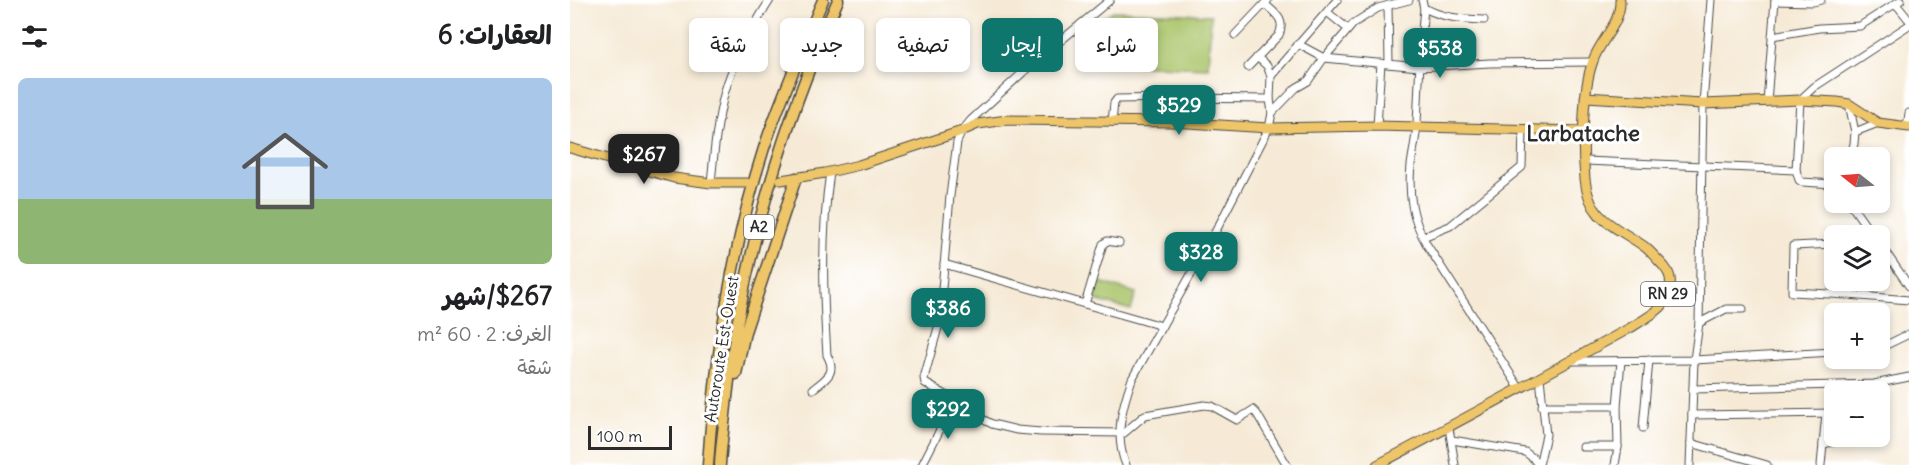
<!DOCTYPE html>
<html lang="ar">
<head>
<meta charset="utf-8">
<style>
  :root { --surface:#fff; --page:#f6f6f6; --text:#202124; --muted:#757577; --accent:#0f766e }
  body { margin:0; font-family:Delius,"Playpen Sans Arabic",sans-serif; background:var(--page); color:var(--text); direction:rtl; height:100vh; display:flex; flex-direction:column; font-size:22px; white-space:nowrap }
  * { box-sizing:border-box; margin:0 }
  p { font-size:20px; color:var(--muted) }
  .icon { flex:none; width:33px; height:33px; fill:none; stroke:currentColor; stroke-width:2; stroke-linecap:round; stroke-linejoin:round }
  .map { position:relative; flex:1; overflow:hidden; direction:ltr }
  .sheet { display:flex; flex-direction:column; background:var(--surface); width:570px }
  .sheet>* { flex:none }
  .banner { position:absolute; left:18px; top:18px; width:570px; height:54px; direction:rtl; display:flex; gap:12px }
  .needle { width:39px; rotate:287deg }
  .fabs { position:absolute; left:1254px; top:147px; display:grid; gap:12px }
  .fabs a { display:grid; place-items:center; width:66px; height:66px; border-radius:9px; background:var(--surface); box-shadow:0 3px 9px #0003; font-size:30px }
  .scale { position:absolute; left:18px; bottom:15px; width:84px; box-sizing:border-box; padding-left:6px; border:3px solid #2b2b2b; border-top:0; font-size:16px; line-height:21px; white-space:nowrap; color:#2b2b2b; -webkit-text-stroke:4px #fff; paint-order:stroke }
  .price { position:absolute; translate:-50% -51px; padding:0 14px; border-radius:12px; background:var(--accent); color:#fff; font-size:20px; line-height:39px; filter:drop-shadow(0 2px 3px #0008) }
  .price::after { content:''; position:absolute; left:50%; top:36px; width:18px; height:14px; margin-left:-9px; background:inherit; clip-path:polygon(0 0,100% 0,50% 100%) }
  .price.current { background:#222; color:#fff }
  ul { padding:0; list-style:none }
  li { display:grid; align-content:center; gap:12px; height:318px; padding:0 18px }
  li span { display:grid; place-items:center; height:186px; border-radius:9px; color:#555 }
  li>.icon { margin-inline-start:auto }
  span .icon { width:108px; height:108px; fill:#fffc; stroke-width:1 }
  li b { font-size:26px }
  h2 { display:flex; justify-content:space-between; align-items:center; height:72px; padding:0 18px; font-size:26px }
  .tag { padding:0 21px; border-radius:9px; background:var(--surface); box-shadow:0 3px 9px #0003; font-size:21px; line-height:54px }
  .tag.current { background:var(--accent); color:#fff }
  main { display:flex; flex:1; min-height:0 }
  .map>svg:first-child { display:block }
</style>
</head>
<body>
<main>
<div class="map">
<svg width="1339" height="465" viewBox="0 0 1339 465">
  <rect width="100%" height="100%" fill="#fff"/>
  <filter id="ink" filterUnits="userSpaceOnUse"><feTurbulence type="fractalNoise" baseFrequency=".0167" numOctaves="2"/><feDisplacementMap in="SourceGraphic" scale="12" xChannelSelector="R" yChannelSelector="G"/><feConvolveMatrix kernelMatrix="1 2 1 2 8 2 1 2 1" color-interpolation-filters="sRGB"/></filter>
  <filter id="wash" filterUnits="userSpaceOnUse"><feTurbulence type="fractalNoise" baseFrequency=".008" numOctaves="4" result="noise"/><feDisplacementMap in="SourceGraphic" scale="24" xChannelSelector="R" yChannelSelector="G"/><feGaussianBlur stdDeviation="1.35" result="paint"/><feColorMatrix in="noise" values="0 0 0 0 0 0 0 0 0 0 0 0 0 0 0 0 0 1.4 0 .05"/><feComposite in="paint" operator="in"/></filter>
  <g filter="url(#wash)">
    <rect width="100%" height="100%" fill="#f6ead6"/>
    <g fill="#aac56b" stroke="#6a784b" stroke-width="1.5">
      <path d="M543,11L641,15L638,68L530,64L532,18Z"/>
      <path d="M530,282L566,293L561,310L525,300Z"/>
    </g>
  </g>
  <g filter="url(#ink)">
    <g fill="none" stroke-linecap="round" stroke-linejoin="round">
      <g stroke="#494845" stroke-width="9">
        <g id="minor">
          <path d="M540,0L460,66L401,120L392,131L387,142L380,196L369,324L354,378L355,383L376,395L383,404L422,424L447,430L471,432L554,433L575,415L634,405L642,406L667,420L683,410L687,414L717,465"/>
          <path d="M852,0L854,8C850,47 849,85 847,124C846,138 843,151 841,165C838,195 842,219 857,245L950,389"/>
          <path d="M1205,1L1243,2L1251,0"/>
          <path d="M1326,4L1339,20"/>
          <path d="M818,5L819,64"/>
          <path d="M854,8C873,18 892,19 914,20"/>
          <path d="M757,12L778,29"/>
          <path d="M665,35L698,0"/>
          <path d="M1202,36L1249,28L1290,26L1331,0"/>
          <path d="M728,44L754,58L849,67L920,63L1022,62"/>
          <path d="M687,57L697,66L701,76"/>
          <path d="M678,67L709,35C716,19 705,14 695,4"/>
          <path d="M1197,102L1205,0"/>
          <path d="M1279,104L1285,132"/>
          <path d="M702,113L726,88L738,81L754,58L784,23L808,8L839,0"/>
          <path d="M542,122L544,103L547,99L603,98L700,99"/>
          <path d="M602,122L603,98"/>
          <path d="M807,126L811,63"/>
          <path d="M1337,127L1339,113"/>
          <path d="M1280,158L1284,144L1285,132L1308,123"/>
          <path d="M1015,161L1226,170L1229,180L1232,182L1264,184"/>
          <path d="M1226,170L1230,100L1244,87L1339,25"/>
          <path d="M141,183C144,152 147,121 155,91C164,59 182,28 200,0"/>
          <path d="M1279,202L1303,236"/>
          <path d="M853,237L880,226L952,167L953,130"/>
          <path d="M1264,244L1223,246L1222,292L1278,295L1339,300"/>
          <path d="M1310,244L1339,286"/>
          <path d="M374,264L592,326"/>
          <path d="M515,304L533,244L537,241L549,243"/>
          <path d="M1129,323L1156,309H1173"/>
          <path d="M1310,348L1339,334"/>
          <path d="M1002,361L1124,360L1264,352"/>
          <path d="M243,389C257,378 267,373 257,355C253,294 251,233 260,172"/>
          <path d="M1123,389L1304,384L1339,377"/>
          <path d="M972,406H1047"/>
          <path d="M1122,415L1264,413"/>
          <path d="M879,428L885,465"/>
          <path d="M1073,428L1079,360"/>
          <path d="M882,440L955,452L963,458L968,465"/>
          <path d="M1121,443L1197,465"/>
          <path d="M1253,444L1291,436"/>
          <path d="M1013,447H1048"/>
          <path d="M352,465L383,404"/>
          <path d="M556,465C544,436 552,407 562,379L649,225L699,128L702,113L700,99L701,76L767,0"/>
          <path d="M969,465L976,435L970,378"/>
          <path d="M1045,465L1048,447L1047,406L1051,361"/>
          <path d="M1120,465L1124,360L1129,323L1133,104L1141,0"/>
          <path d="M1251,465L1256,413"/>
        </g>
      </g>
      <g stroke="#494845" stroke-width="11">
        <g id="major">
          <path d="M1015,97L1133,104L1230,100L1267,102L1279,104L1308,123L1339,127"/>
          <path d="M0,148L104,178L141,183H177"/>
          <path d="M211,180L255,173L289,165L392,131L408,124L437,120L602,122L699,128L807,126L1014,131"/>
          <path d="M807,465C872,431 936,396 1000,361C1020,350 1040,339 1060,328C1070,322 1081,316 1090,308C1096,302 1102,287 1100,278C1099,271 1093,265 1088,260C1084,256 1080,251 1075,247C1046,226 1019,221 1015,179C1012,147 1012,90 1023,61C1030,40 1051,24 1050,0"/>
        </g>
      </g>
      <g stroke="#494845" stroke-width="13">
        <g id="highway">
          <path d="M166,374L175,332L226,178"/>
          <path d="M138,465C145,358 161,251 194,148C211,98 232,49 253,0"/>
          <path d="M150,465C151,445 154,426 156,406C170,265 211,129 268,0"/>
        </g>
      </g>
      <use href="#minor" stroke="#fff" stroke-width="7"/>
      <use href="#major" stroke="#eec569" stroke-width="9"/>
      <use href="#highway" stroke="#eec569" stroke-width="10"/>
    </g>
  </g>
  <g text-anchor="middle" stroke-width="6" stroke-linejoin="round" paint-order="stroke">
    <g fill="#fff" stroke="#6b6b6b" stroke-width="1.5">
      <rect x="174" y="215" width="30" height="24" rx="4.5"/>
      <rect x="1071" y="282" width="54" height="24" rx="4.5"/>
    </g>
    <g font-size="15" font-weight="bold" fill="#2b2b2b">
      <text x="189" y="232">A2</text>
      <text x="1098" y="299">RN 29</text>
    </g>
    <g font-size="16" fill="#2b2b2b" stroke="#fff">
      <text transform="translate(151 349) rotate(-81)" y="6">Autoroute Est-Ouest</text>
    </g>
    <g font-size="22" font-weight="bold" fill="#2b2b2b" stroke="#fff">
      <text x="1013" y="141">Larbatache</text>
    </g>
  </g>
</svg>
<div class="fabs">
<a><svg class="needle" viewBox="-14 -14 28 28"><path d="M0-13l5 13h-10z" fill="#e53935"/><path d="M0 13l5-13h-10z" fill="#757577"/></svg></a>
<a><svg class="icon" aria-label="layers" viewBox="0 0 24 24"><path d="M12 4l9 5-9 5-9-5zM3 14l9 5 9-5"/></svg></a>
<a>+</a>
<a>−</a>
</div>
<div class="scale">100 m</div>
<b class="price" style="left:870px;top:79px">$538</b>
<b class="price" style="left:609px;top:136px">$529</b>
<b class="price current" style="left:74px;top:185px">$267</b>
<b class="price" style="left:631px;top:283px">$328</b>
<b class="price" style="left:378px;top:339px">$386</b>
<b class="price" style="left:378px;top:440px">$292</b>
<div class="banner">
<a class="tag">شراء</a>
<a class="tag current">إيجار</a>
<a class="tag">تصفية</a>
<a class="tag">جديد</a>
<a class="tag">شقة</a>
</div>
</div>
<section class="sheet">
<h2>العقارات: 6<svg class="icon" aria-label="filters" viewBox="0 0 24 24"><path d="M4 7h16M4 17h16"/><circle cx="9" cy="7" r="2"/><circle cx="15" cy="17" r="2"/></svg></h2>
<ul>
<li><span style="background:linear-gradient(#a9c7e8 65%,#8fb573 0)"><svg class="icon" aria-label="home" viewBox="0 0 24 24"><path d="M3 11l9-7 9 7M6 9v11h12V9"/></svg></span><div><b>$267/شهر</b><p>الغرف: 2 · 60 m²</p><p>شقة</p></div></li>
</ul>
</section>
</main>
</body>
</html>
